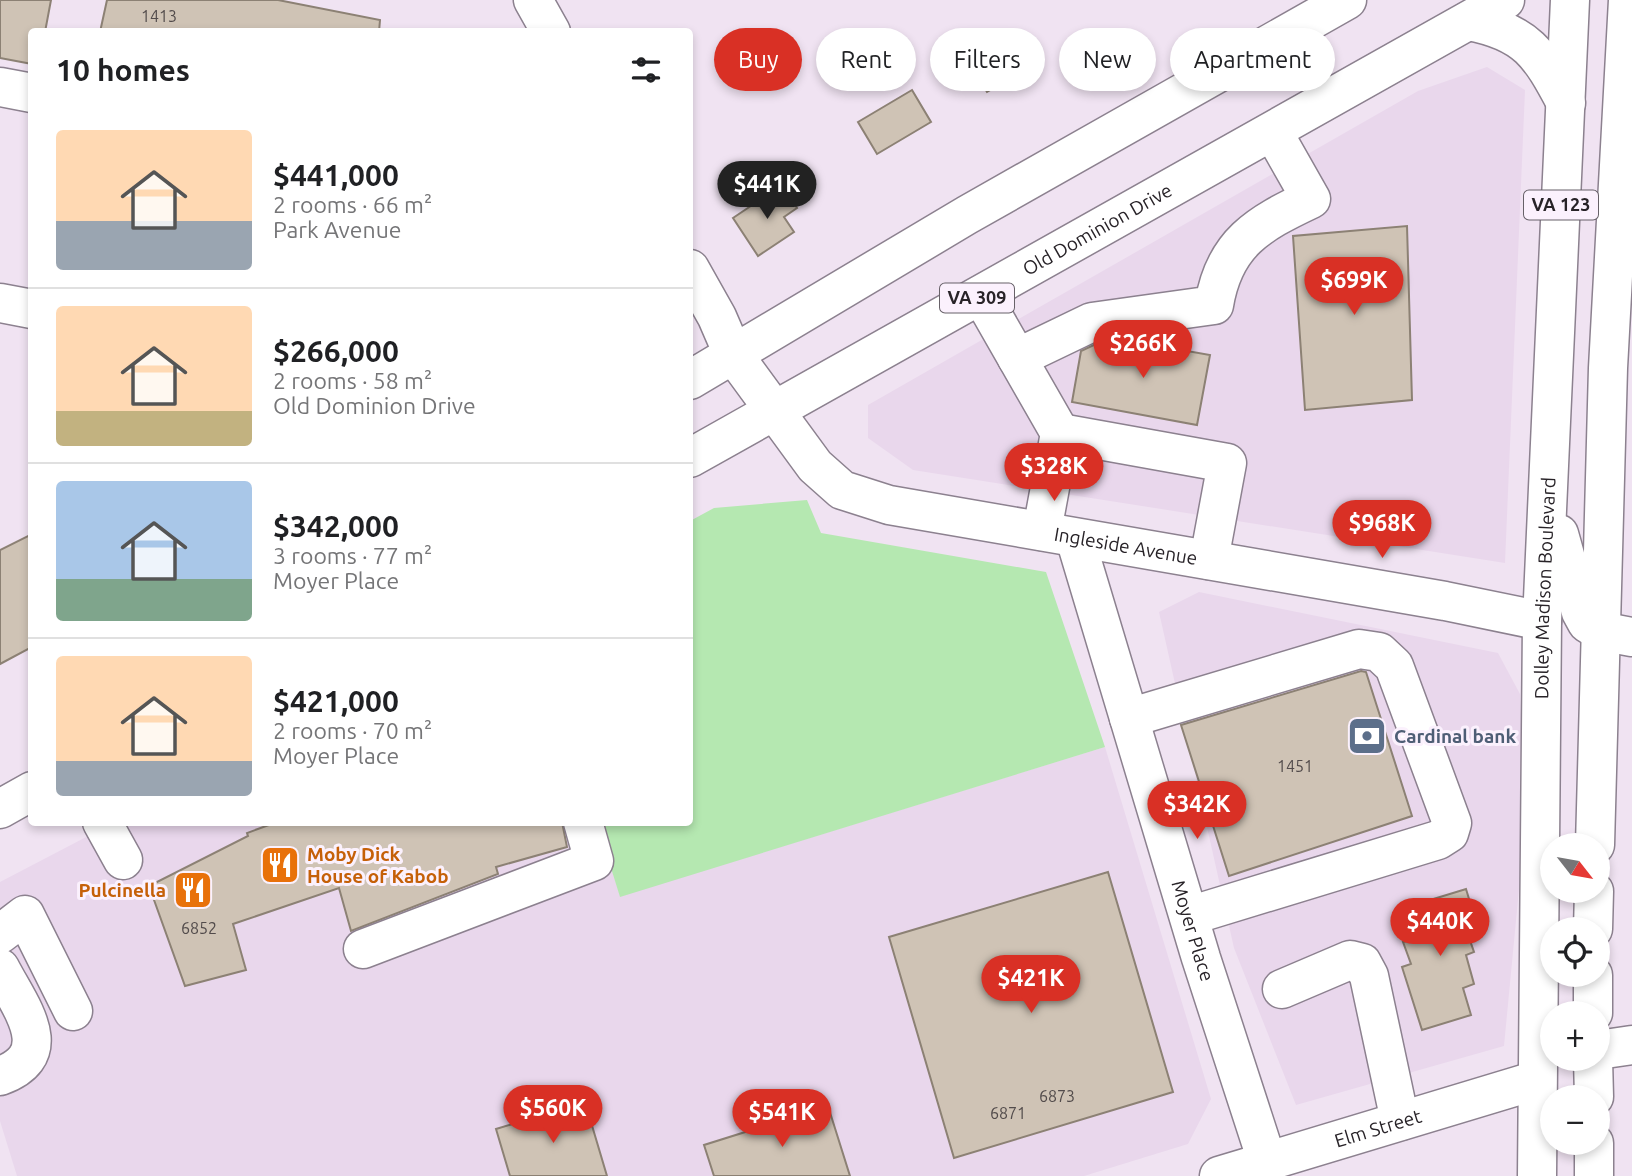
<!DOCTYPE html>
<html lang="en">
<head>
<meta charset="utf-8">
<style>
  :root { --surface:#fff; --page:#f6f6f6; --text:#202124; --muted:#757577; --line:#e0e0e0; --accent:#d93025 }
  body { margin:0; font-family:Ubuntu,sans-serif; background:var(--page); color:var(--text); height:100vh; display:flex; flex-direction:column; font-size:26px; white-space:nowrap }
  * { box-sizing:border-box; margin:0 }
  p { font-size:23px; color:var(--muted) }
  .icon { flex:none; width:38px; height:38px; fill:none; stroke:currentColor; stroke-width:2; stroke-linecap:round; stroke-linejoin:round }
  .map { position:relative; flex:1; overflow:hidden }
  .side { position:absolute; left:28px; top:28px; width:665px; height:798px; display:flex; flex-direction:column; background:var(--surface); border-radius:7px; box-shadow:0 4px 10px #0003 }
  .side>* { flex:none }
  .banner { position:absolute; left:714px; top:28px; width:665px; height:63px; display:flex; gap:14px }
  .needle { width:46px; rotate:121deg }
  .controls { position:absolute; left:1540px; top:833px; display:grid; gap:14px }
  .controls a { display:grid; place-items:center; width:70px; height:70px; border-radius:50%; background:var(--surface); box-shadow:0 4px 10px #0003; font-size:35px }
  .price { position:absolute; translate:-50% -60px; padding:0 16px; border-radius:24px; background:var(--accent); color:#fff; font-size:23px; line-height:46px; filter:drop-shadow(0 2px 4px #0008) }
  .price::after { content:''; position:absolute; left:50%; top:42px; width:21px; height:16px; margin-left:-10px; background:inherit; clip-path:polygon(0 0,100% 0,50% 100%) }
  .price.on { background:#222; color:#fff }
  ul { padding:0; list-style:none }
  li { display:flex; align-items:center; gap:21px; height:175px; padding:0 28px }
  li+li { border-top:2px solid var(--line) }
  li span { display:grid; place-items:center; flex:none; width:196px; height:140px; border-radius:7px; color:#555 }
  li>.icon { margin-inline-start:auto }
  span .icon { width:84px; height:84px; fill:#fffc; stroke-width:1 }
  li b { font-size:30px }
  h2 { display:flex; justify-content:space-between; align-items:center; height:84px; padding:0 28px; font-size:30px }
  .pill { padding:0 24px; border-radius:32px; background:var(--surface); box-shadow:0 4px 10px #0003; font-size:24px; line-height:63px }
  .pill.on { background:var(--accent); color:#fff }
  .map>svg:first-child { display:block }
</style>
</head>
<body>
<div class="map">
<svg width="1632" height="1176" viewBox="0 0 1632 1176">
  <rect width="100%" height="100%" fill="#f0e3f2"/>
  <g fill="#e9d7ec">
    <path d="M1487,67L1525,90L1505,563L913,470L868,438V405L1418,91Z"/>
    <path d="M1199,592L1498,653L1520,694L1526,816L1504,1046L1296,1105L1234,948L1159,612Z"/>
    <path d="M1105,747L1211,1099L1188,1144L1084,1176H17L0,1121V882L113,823L597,822L620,896Z"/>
  </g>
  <path fill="#b5e8b1" d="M807,500L821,533L1046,572L1105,747L620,897L597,823L690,822V521L714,508Z"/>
  <g fill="#cfc3b5" stroke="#8c8174" stroke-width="2">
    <path d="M0,0H51L45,32H32V64L0,58Z"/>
    <path d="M107,0H278L380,20L379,32H100Z"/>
    <path d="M1002,38L1023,71L987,92L967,59Z"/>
    <path d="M912,90L931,122L877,154L858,122Z"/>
    <path d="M782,185L797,208L784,217L794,232L758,256L733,218Z"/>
    <path d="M1407,226L1412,400L1305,410L1293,236Z"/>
    <path d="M1125,340L1210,355L1197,425L1072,402L1081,351L1098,343Z"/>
    <path d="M32,534V647L0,664V550Z"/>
    <path d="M1361,671L1366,672L1412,816L1229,876L1181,725Z"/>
    <path d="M277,822H562L567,847L496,867L498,874L351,931L339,888L233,924L246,970L185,986L149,886L248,836L247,833Z"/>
    <path d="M1108,872L1173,1092L954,1158L889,937Z"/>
    <path d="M1466,889L1476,922L1465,926L1474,952L1466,955L1474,984L1463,988L1471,1015L1422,1030L1402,967L1411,964L1403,942L1413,939L1404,908Z"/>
    <path d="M585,1102L607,1176H510L496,1129Z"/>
    <path d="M828,1106L850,1176H714L704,1145Z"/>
  </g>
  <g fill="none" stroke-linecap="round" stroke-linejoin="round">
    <g stroke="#8c818f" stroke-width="41">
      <g id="minor">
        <path d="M533,0L551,32"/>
        <path d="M0,87L32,93"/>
        <path id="s1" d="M690,269L717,317L733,354L815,466L842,490L889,505L1445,601L1542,621"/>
        <path d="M981,295L1060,433L1042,531"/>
        <path d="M0,303L32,309"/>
        <path d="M1017,358L1092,322L1214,305C1224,243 1258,224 1311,199L1273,132"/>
        <path d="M1060,433L1227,463L1209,560"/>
        <path id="s2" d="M1075,538L1201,958L1267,1161"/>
        <path d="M1600,631L1632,637"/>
        <path d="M1129,718L1359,649L1379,652L1394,666L1452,823L1449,833L1438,840L1189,916"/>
        <path d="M102,822L123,860"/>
        <path d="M0,934L25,915L73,1011"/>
        <path d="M363,949L594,861L583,822"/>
        <path d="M0,968C20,1007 60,1054 0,1076"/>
        <path d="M1282,989L1350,960L1362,963L1369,976L1400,1121"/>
        <path d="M1598,1050L1632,1045"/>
        <path id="s3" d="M1219,1176L1537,1080"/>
      </g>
    </g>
    <g stroke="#8c818f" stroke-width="41">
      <g id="major">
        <path d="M1469,21C1527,32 1540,54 1566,103"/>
        <path d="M690,380L967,215L1347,0"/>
        <path id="s4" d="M690,458L1505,0"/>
        <path d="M1559,534L1581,612L1587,623L1600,631"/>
        <path d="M0,809L32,791"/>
        <path d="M1595,845L1608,368L1628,0"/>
        <path d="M1593,929L1594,891"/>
        <path d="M1593,1013V975"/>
        <path d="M1593,1059L1594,1097"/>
        <path d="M1594,1143V1176"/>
        <path id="s5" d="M1537,1176L1542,621L1570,0"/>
      </g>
    </g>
    <use href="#minor" stroke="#fff" stroke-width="38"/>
    <use href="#major" stroke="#fff" stroke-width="38"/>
  </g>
  <defs>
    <g id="bank-square" transform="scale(2.0125)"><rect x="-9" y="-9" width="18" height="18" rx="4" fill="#5c6f8a" stroke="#fbf1fd"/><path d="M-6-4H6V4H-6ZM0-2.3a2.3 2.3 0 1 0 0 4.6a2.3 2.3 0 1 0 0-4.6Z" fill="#fff"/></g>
    <g id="restaurant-square" transform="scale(2.0125)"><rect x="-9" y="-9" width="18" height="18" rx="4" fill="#e8710a" stroke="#fbf1fd"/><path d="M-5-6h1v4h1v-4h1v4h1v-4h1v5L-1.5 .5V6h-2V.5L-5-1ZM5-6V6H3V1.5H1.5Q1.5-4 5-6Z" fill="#fff"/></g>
  </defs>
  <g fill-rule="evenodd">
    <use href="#bank-square" x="1367" y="736"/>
    <use href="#restaurant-square" x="280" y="865"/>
    <use href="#restaurant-square" x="193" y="890"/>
  </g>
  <g text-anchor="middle" stroke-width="6" stroke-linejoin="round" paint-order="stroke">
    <g font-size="16" fill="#524b4b">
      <text x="159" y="22">1413</text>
      <text x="1295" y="772">1451</text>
      <text x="199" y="934">6852</text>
      <text x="1057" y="1102">6873</text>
      <text x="1008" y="1119">6871</text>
    </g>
    <g fill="#fbf1fd" stroke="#676168" stroke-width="2">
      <rect x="1524" y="190.5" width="74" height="29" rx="5"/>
      <rect x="940" y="283.5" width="74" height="29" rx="5"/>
    </g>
    <g font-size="18" font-weight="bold" fill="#282328">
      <text x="1561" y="211">VA 123</text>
      <text x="977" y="304">VA 309</text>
    </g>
    <g font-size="19" fill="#282328" stroke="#fbf1fd">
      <text dy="7" stroke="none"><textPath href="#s4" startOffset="467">Old Dominion Drive</textPath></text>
      <text dy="7" stroke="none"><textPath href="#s1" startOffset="560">Ingleside Avenue</textPath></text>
      <text dy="7" stroke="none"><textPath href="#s5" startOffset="588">Dolley Madison Boulevard</textPath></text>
      <text dy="7" stroke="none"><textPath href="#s2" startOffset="410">Moyer Place</textPath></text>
      <text dy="7" stroke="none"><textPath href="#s3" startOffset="166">Elm Street</textPath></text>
    </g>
    <g font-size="19" font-weight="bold" fill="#4e5e75" stroke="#fbf1fd" text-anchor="start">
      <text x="1394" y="743">Cardinal bank</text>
    </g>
    <g font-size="19" font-weight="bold" fill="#c56008" stroke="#fbf1fd" text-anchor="start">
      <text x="307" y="861">Moby Dick<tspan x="307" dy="22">House of Kabob</tspan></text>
      <text x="166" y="897" text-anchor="end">Pulcinella</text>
    </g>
  </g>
</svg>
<div class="controls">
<a><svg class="needle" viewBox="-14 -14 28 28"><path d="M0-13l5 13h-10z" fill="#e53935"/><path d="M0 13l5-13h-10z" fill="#757577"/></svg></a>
<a><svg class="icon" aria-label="locate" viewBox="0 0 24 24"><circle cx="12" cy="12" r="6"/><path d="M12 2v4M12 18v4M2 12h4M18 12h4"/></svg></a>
<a>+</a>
<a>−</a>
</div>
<b class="price on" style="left:767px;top:221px">$441K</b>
<b class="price" style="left:1354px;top:317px">$699K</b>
<b class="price" style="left:1143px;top:380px">$266K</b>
<b class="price" style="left:1054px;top:503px">$328K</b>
<b class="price" style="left:1382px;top:560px">$968K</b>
<b class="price" style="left:1197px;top:841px">$342K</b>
<b class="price" style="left:1440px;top:958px">$440K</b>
<b class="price" style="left:1031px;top:1015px">$421K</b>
<b class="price" style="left:553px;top:1145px">$560K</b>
<b class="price" style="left:782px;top:1149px">$541K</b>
<div class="banner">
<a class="pill on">Buy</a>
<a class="pill">Rent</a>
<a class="pill">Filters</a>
<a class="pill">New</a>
<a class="pill">Apartment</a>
</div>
<section class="side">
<h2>10 homes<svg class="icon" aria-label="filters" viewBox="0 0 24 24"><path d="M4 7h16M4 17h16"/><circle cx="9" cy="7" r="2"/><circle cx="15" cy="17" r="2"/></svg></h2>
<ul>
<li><span style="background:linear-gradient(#ffd9b3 65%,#9aa5b1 0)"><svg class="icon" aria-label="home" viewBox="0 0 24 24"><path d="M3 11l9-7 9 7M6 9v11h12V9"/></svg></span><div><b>$441,000</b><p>2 rooms · 66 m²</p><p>Park Avenue</p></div></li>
<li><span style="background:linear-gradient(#ffd9b3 75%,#c2b280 0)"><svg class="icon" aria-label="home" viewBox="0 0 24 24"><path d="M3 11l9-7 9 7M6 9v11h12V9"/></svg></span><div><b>$266,000</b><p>2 rooms · 58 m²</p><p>Old Dominion Drive</p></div></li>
<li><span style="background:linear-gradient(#a9c7e8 70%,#7fa58c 0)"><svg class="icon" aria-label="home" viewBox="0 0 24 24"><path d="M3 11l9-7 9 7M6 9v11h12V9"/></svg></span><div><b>$342,000</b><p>3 rooms · 77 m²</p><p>Moyer Place</p></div></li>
<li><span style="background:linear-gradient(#ffd9b3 75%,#9aa5b1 0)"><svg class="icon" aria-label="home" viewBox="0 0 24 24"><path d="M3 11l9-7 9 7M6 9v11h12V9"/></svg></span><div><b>$421,000</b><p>2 rooms · 70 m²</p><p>Moyer Place</p></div></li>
</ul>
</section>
</div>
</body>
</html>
